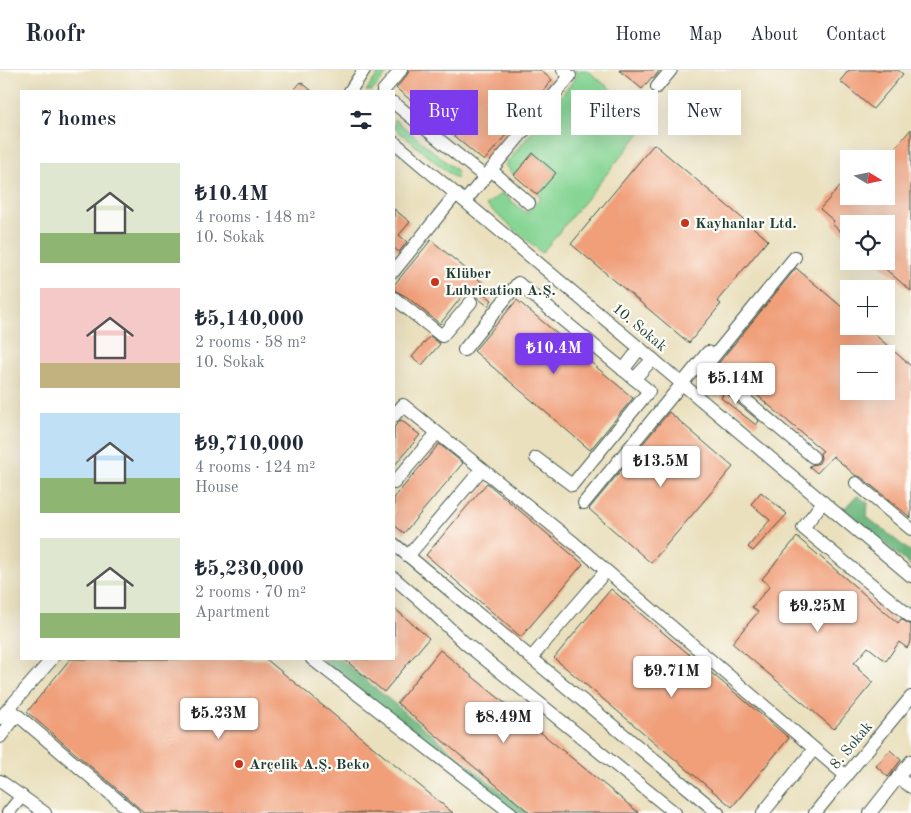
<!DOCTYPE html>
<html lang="en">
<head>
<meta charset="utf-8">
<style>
  :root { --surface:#fff; --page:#f2f2f3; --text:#1f2937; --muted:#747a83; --line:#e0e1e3; --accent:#7c3aed }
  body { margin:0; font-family:"Old Standard TT",serif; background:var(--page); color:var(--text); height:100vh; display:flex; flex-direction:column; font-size:19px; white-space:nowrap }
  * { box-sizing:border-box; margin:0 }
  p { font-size:16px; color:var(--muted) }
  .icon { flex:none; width:28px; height:28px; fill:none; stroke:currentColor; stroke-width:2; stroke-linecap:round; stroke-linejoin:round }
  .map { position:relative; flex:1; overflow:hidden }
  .panel { position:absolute; left:20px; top:20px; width:375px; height:570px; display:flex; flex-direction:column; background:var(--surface); border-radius:0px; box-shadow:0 5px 20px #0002 }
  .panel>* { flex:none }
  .banner { position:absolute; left:410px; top:20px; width:425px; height:45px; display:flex; gap:10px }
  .needle { width:32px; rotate:100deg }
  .controls { position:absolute; left:840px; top:80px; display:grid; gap:10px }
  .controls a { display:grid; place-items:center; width:55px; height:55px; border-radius:0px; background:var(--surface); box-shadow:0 5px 20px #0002; font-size:25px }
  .price { position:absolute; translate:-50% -42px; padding:0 11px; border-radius:5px; background:#fff; color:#222; font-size:16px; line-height:32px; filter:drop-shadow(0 1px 2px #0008) }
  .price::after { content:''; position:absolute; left:50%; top:30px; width:15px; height:11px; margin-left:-8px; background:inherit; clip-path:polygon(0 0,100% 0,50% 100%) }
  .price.current { background:var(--accent); color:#fff }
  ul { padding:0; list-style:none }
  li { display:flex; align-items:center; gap:15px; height:125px; padding:0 20px }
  li span { display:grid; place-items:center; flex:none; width:140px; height:100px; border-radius:0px; color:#555 }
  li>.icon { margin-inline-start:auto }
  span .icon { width:60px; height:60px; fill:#fffc; stroke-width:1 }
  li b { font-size:21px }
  h2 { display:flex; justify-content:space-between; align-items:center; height:60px; padding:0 20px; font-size:21px }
  .chip { padding:0 18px; border-radius:0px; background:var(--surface); box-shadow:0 5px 20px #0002; font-size:18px; line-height:45px }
  .chip.current { background:var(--accent); color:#fff }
  header { display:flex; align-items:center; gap:30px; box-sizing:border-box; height:70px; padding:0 25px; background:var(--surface); border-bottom:1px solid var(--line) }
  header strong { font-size:24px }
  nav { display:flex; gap:28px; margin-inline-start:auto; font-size:18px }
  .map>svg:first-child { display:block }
</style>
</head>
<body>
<header>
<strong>Roofr</strong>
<nav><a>Home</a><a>Map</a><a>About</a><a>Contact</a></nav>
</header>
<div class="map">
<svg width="911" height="743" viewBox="0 0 911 743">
  <rect width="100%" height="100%" fill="#fdfcf7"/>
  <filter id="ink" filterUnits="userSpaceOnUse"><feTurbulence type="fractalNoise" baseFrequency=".02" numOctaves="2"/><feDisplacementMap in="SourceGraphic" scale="10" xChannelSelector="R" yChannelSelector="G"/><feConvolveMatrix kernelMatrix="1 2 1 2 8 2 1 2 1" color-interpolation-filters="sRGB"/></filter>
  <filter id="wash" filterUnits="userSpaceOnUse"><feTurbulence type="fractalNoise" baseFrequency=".0096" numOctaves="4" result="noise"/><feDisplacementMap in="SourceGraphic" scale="20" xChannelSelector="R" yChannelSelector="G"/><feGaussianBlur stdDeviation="1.12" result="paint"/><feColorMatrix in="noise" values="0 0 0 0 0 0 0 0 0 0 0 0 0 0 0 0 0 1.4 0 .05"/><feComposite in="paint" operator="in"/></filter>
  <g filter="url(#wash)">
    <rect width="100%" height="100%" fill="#eae0be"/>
    <g fill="#86d594" stroke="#528964">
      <path d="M381,0H390L372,21H366Z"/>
      <path d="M574,0H587L650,51L542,183L486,135L502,123L526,143L541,128L537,125L556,102L533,83L514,105L505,95L578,5Z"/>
      <path d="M394,49L457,101L456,109L394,58Z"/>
    </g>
    <g fill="#6cb67e" stroke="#467a59">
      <path d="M858,426L868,433L867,447L911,482V496L846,441L845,438L854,428Z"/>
      <path d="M321,589H340L527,743H508Z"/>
    </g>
    <g id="blocks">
      <g fill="#f09f79" fill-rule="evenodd">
        <path d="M409,0H540L552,10L484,91L396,18L407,5Z"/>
        <path d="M619,0H660L654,8L652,7L642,19Z"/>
        <path d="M849,0H898L903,4L873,39L840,11Z"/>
        <path d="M301,12L312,21H293Z"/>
        <path d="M911,59V221L876,191H886V154H849V169L832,154L834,151L820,139L843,113L849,118V126H886V89Z"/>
        <path d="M654,74L768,170L717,231L721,234L689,273L571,174Z"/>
        <path d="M533,83L556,103L537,125L514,105Z"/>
        <path d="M394,139L410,152L399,165L407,172L399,182L394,178Z"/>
        <path d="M431,170L484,214L479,220L492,230L488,236L467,220L440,254L407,227L394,220V215Z"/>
        <path d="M796,198L849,243V256H865L911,296V448L861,407L855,405L833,386L817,403L809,396L819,393L821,388L820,383L823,381L739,310L738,312L717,295ZM849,284H886V321H849Z"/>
        <path d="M517,230L633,328L590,380L474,281Z"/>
        <path d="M430,266L440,274L422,295L412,287Z"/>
        <path d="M710,310L759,351L756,355L721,328L723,325L709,312Z"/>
        <path d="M669,342L733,397L651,493L589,439Z"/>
        <path d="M401,350L420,365L394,396V357Z"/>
        <path d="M439,374L463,393L404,463L394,455V428Z"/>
        <path d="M487,413L583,494L521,567L426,485Z"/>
        <path d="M761,422L787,444L753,481L748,477L770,450L751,434Z"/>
        <path d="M797,467L898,553L901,549L911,555V571L907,578L899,572L886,591L868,577L854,593L859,597L858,599L873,612L834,659L732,573L758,542L752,537L770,516L762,509Z"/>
        <path d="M611,519L789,668L732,737L554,588Z"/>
        <path d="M394,538L429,568L384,622L344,589H394Z"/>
        <path d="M440,580L639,743H530L397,633Z"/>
        <path d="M70,589H266L453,743H143L138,737L27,642Z"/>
        <path d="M890,680L901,690L888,707L876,696Z"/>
      </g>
    </g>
  </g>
  <g filter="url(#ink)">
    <use href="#blocks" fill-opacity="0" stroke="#3d5549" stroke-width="1"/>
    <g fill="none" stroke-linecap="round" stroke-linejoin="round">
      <g stroke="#3d5549" stroke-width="14">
        <g id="minor">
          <path d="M657,17L671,0"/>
          <path d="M350,21L364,0"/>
          <path d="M383,21L401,0"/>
          <path d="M394,33L485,107"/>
          <path d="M394,72L911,506"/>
          <path d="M491,100L529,133"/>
          <path d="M465,131L570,6L563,0"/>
          <path d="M795,187L706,296L813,387"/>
          <path d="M394,201L456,124"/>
          <path d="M394,228L442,266L471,232"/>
          <path d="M464,280L518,213L649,321L572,415L536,388"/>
          <path d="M623,300L640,278"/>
          <path d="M634,309L653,289"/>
          <path d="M394,346L403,335L574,473L846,706"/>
          <path d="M394,413L437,363"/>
          <path d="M856,413L911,459"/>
          <path d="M823,432L803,458L911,547"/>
          <path d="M584,433L708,282"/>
          <path d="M394,474L718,743"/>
          <path d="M408,486L482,399"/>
          <path d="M394,508L425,535L465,573L675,743"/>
          <path d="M531,588L606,501"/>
          <path d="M52,589L9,638L133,743"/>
          <path d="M312,589L511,743"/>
          <path d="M0,648L9,638"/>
          <path d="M0,667L17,645"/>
          <path d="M898,707L911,717"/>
          <path d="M0,711L45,743"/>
          <path d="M8,743L22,726"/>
          <path d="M763,743L814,679"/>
          <path d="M815,743L911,627"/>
          <path d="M870,743L911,691"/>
        </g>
      </g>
      <use href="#minor" stroke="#fff" stroke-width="12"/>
    </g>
  </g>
  <g fill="#c8321e" stroke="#fdfcf7" stroke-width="2">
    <circle cx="685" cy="153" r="5"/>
    <circle cx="435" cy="212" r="5"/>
    <circle cx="239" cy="694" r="5"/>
  </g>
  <g text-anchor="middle" stroke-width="4.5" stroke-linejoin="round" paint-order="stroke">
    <g font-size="15" font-weight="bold" fill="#1f3d34" stroke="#fdfcf7" text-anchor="start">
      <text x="695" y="158">Kayhanlar Ltd.</text>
      <text x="445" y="208">Klüber<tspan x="445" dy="17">Lubrication A.Ş.</tspan></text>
      <text x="249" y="699">Arçelik A.Ş. Beko</text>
    </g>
    <g font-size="15" fill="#1f3d34" stroke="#fdfcf7">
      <text transform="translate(640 257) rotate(40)" y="5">10. Sokak</text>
      <text transform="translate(851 675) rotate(-50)" y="5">8. Sokak</text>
    </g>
  </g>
</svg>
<div class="controls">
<a><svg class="needle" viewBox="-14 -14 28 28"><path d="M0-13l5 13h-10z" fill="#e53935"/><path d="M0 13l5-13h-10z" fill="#747a83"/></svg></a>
<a><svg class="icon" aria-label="locate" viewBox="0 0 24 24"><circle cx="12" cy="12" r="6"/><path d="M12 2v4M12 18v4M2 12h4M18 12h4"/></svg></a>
<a>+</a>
<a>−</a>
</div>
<b class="price current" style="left:554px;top:305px">₺10.4M</b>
<b class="price" style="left:736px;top:335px">₺5.14M</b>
<b class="price" style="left:661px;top:418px">₺13.5M</b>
<b class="price" style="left:818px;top:563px">₺9.25M</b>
<b class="price" style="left:672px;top:628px">₺9.71M</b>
<b class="price" style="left:219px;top:670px">₺5.23M</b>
<b class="price" style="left:504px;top:674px">₺8.49M</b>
<div class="banner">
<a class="chip current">Buy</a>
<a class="chip">Rent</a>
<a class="chip">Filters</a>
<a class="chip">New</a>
</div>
<section class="panel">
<h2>7 homes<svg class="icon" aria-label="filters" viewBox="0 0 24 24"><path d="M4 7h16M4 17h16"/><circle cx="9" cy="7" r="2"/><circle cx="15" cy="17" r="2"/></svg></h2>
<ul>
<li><span style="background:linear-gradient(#dfe7d0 70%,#8fb573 0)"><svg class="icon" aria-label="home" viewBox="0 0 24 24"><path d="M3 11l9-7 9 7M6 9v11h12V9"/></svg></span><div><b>₺10.4M</b><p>4 rooms · 148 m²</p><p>10. Sokak</p></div></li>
<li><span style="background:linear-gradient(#f6c9c9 75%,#c2b280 0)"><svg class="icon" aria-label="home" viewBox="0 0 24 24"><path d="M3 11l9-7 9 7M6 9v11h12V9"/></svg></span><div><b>₺5,140,000</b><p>2 rooms · 58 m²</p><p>10. Sokak</p></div></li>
<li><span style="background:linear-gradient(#bfe0f5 65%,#8fb573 0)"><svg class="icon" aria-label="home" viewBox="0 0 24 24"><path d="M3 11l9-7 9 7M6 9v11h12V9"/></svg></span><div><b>₺9,710,000</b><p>4 rooms · 124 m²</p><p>House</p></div></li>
<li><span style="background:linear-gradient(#dfe7d0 75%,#8fb573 0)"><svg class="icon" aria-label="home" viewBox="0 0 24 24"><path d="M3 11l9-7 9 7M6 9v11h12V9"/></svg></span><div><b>₺5,230,000</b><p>2 rooms · 70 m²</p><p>Apartment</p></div></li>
</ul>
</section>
</div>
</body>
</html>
